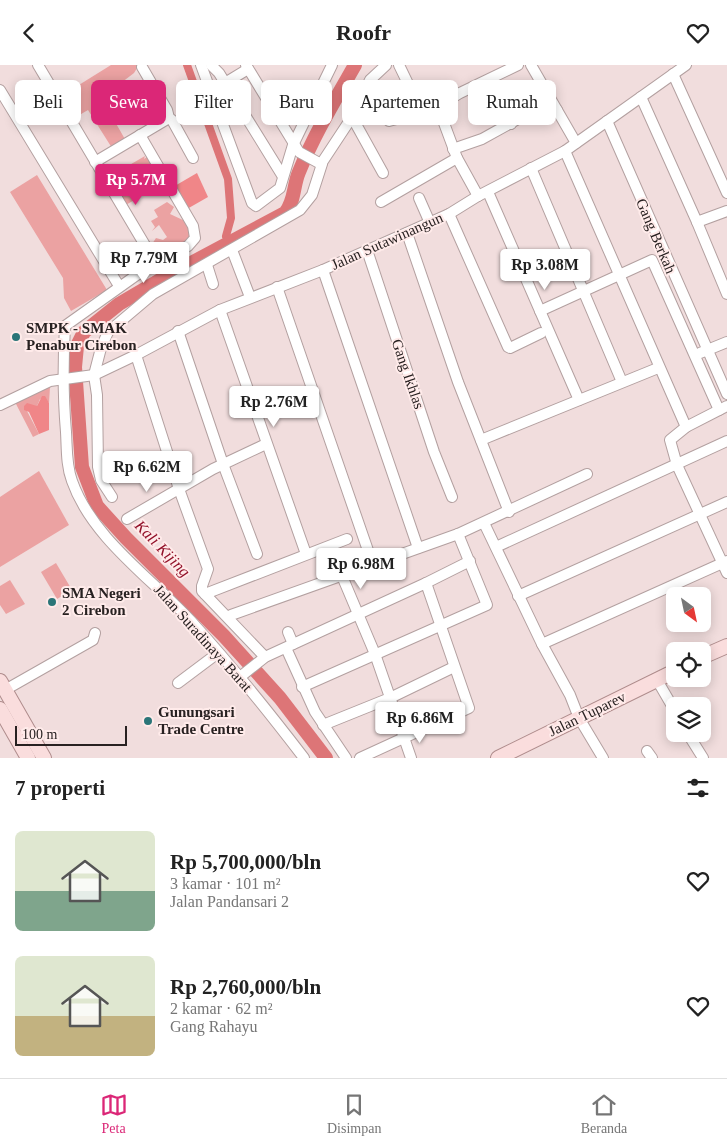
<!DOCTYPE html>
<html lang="id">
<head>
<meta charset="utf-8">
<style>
  :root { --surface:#fff; --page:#f6f6f6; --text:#222; --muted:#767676; --line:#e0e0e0; --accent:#db2777 }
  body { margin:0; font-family:Georgia,serif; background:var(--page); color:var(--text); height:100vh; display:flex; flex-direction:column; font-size:19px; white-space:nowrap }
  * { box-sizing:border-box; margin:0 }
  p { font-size:16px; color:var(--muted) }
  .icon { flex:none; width:28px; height:28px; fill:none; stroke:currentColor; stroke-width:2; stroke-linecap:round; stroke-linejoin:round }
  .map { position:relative; height:693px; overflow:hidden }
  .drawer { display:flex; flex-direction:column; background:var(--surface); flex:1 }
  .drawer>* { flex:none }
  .banner { position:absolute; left:15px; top:15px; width:698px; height:45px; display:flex; gap:10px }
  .needle { width:32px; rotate:147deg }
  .fabs { position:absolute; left:666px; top:522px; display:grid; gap:10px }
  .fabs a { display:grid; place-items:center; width:45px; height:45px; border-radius:8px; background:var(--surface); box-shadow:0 2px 12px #0003; font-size:25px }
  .scale { position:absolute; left:15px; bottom:12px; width:112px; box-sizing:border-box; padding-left:5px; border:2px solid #282121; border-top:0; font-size:14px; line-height:18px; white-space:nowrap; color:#282121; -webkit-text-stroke:4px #ffebea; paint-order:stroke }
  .price { position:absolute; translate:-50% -42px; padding:0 11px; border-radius:5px; background:#fff; color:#222; font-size:16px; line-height:32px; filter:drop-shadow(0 1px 2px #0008) }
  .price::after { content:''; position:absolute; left:50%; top:30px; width:15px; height:11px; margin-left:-8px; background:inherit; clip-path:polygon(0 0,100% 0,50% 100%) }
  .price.active { background:var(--accent); color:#fff }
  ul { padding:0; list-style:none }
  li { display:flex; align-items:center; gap:15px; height:125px; padding:0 15px }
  li span { display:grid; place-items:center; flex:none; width:140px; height:100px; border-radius:8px; color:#555 }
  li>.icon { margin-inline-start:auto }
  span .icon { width:60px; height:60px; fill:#fffc; stroke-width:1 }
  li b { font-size:21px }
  h2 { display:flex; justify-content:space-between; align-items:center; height:60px; padding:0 15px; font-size:21px }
  .tag { padding:0 18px; border-radius:8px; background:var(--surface); box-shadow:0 2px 12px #0003; font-size:18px; line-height:45px }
  .tag.active { background:var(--accent); color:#fff }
  header { display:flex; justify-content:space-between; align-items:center; height:65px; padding:0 15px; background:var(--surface); font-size:22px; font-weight:700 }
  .dock { display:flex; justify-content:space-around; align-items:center; height:70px; border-top:1px solid var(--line); background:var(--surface); font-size:14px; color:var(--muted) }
  .dock a { display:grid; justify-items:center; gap:2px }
  .dock .active { color:var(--accent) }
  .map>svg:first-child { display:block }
</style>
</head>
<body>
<header><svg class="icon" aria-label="back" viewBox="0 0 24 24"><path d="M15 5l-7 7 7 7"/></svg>Roofr<svg class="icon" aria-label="heart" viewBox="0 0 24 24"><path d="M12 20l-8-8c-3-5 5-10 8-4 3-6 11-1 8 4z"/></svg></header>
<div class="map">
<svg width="727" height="693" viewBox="0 0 727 693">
  <rect width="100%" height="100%" fill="#f1dddd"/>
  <g fill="#eba2a2">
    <path d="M111,0H139L134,8L117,21L131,46L114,55L126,76L112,83L88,45L71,55L58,33Z"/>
    <path d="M145,91L144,94L148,91L164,118L124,141L107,113Z"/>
    <path d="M37,110L107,225L71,246L64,233L63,213L10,127Z"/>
    <path d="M167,137L174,142L170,149L185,156L188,163L192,164L194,172L173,184L169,182L166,188L163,185L159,187V193L150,182L156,173L163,175L167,172L159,160L152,166L155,162L151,156L158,152L154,145Z"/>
    <path d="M50,322L49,338L45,333L40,334L37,341H32L27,346L39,369L33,372L15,337Z"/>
    <path d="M39,406L69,460L0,502V432Z"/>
    <path d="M56,498L72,525L57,534L41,507Z"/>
    <path d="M10,515L25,539L6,549L0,540V521Z"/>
  </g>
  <g fill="#f08688">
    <path d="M197,108L208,132L187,144L173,122Z"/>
    <path d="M42,331H45L49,338V365L39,369L29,347L24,345V341L27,338L37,341Z"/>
  </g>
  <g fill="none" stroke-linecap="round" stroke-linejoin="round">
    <path stroke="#dd7577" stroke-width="8" d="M187,0L228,114L231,153L226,171"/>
    <path stroke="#dd7577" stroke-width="14" d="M326,693L280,633L224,571L126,473L97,441L82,402L75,302L77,281L84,267L119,239L165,212L285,148C295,136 293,121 299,107C314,70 335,35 355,0"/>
    <g stroke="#b3a0a0" stroke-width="12">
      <g id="minor">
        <path d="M38,0L155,197"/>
        <path d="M201,0L252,138L256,141L280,123L293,80L332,0"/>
        <path d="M211,0L219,8L282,110"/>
        <path d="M246,0L299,87L321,99L352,52L370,15L386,0"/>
        <path d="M399,0L413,29L415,49"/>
        <path d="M531,0L576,78"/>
        <path d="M142,2L167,45L169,53"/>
        <path d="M673,9L727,128"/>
        <path d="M225,18L248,4"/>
        <path d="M0,25L119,221"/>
        <path d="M641,32L697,157L727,146"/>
        <path d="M499,34L511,59"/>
        <path d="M438,42L457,93L478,131"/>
        <path d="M352,52L383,108"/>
        <path d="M389,56L434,44L460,28L518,0"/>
        <path d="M607,56L727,329"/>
        <path d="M140,70L193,161L195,173L188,181L155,197L65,261C63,297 63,332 66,367C67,383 66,400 72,416C92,473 151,513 191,556C231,600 268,646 304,693"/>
        <path d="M453,84L482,74L527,49L539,52L557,45"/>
        <path d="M565,86L686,362"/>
        <path d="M95,97L169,53L172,55L193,93"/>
        <path d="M531,103L622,317"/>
        <path d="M488,127L579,335"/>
        <path d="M419,133L430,158"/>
        <path d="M381,137L457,93"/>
        <path d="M449,149L508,282L510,283L541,268"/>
        <path d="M697,157L727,229"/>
        <path d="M407,168L458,317L509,447"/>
        <path d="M232,185L250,232"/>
        <path d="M367,185L434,387L452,432"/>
        <path d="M207,200L213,219"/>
        <path d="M323,205L418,483"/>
        <path d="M277,222L373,500"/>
        <path d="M220,245L306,489"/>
        <path d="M540,246L652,195L719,345"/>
        <path d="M178,266L223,399L257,489"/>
        <path d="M700,288L727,277"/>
        <path d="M136,290L179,424L208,504L202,521V526L265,592"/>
        <path d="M0,340L50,316L94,310L136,290L220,245L323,205L449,149L478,131L565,86L686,0"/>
        <path d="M727,341L686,362L670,375L677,400L727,508"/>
        <path d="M481,375L658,303"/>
        <path d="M112,432L101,415L98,402L97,330L94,310L101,283L108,267L153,229L300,145L312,130L322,99"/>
        <path d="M127,454L213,404L266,379"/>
        <path d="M484,458L542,579L570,630L579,653L603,693"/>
        <path d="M496,482L727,376"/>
        <path d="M342,511L375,589L411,693"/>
        <path d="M426,518L470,496"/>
        <path d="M205,529L347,474"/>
        <path d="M518,531L727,437"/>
        <path d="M231,550L458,469L587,409"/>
        <path d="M288,567L293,579"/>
        <path d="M542,579L727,496"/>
        <path d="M286,583L315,647L346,693"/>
        <path d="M240,612L265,592L426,518L469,643L360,693"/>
        <path d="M657,615L675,646"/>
        <path d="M178,618L218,588"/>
        <path d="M302,622L487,540L458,469"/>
        <path d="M5,625L93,575L95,568"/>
        <path d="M323,660L390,633L454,602"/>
        <path d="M688,669L703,693"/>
        <path d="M647,686L652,693"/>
      </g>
    </g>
    <g stroke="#af8c8c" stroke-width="16">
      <g id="major">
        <path d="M702,592L727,581"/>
        <path d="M0,616L44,693"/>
        <path d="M0,644L28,693"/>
        <path d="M498,693L675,606"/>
      </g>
    </g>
    <use href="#minor" stroke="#fff" stroke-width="10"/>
    <use href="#major" stroke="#fadddd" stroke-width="14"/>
  </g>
  <g fill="#2b7578" stroke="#ffebea" stroke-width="2">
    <circle cx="16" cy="272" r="5"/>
    <circle cx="52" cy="537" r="5"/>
    <circle cx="148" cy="656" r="5"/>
  </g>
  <g text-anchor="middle" stroke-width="4" stroke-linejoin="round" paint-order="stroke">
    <g font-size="15" fill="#282121" stroke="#ffebea">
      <text transform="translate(656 171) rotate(67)" y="5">Gang Berkah</text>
      <text transform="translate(387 176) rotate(-24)" y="5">Jalan Sutawinangun</text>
      <text transform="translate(408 309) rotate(71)" y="5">Gang Ikhlas</text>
      <text transform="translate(203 573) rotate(48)" y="5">Jalan Suradinaya Barat</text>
      <text transform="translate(587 649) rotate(-26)" y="5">Jalan Tuparev</text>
    </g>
    <g font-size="15" font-weight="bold" fill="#282121" stroke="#ffebea" text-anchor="start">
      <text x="26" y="268">SMPK - SMAK<tspan x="26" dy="17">Penabur Cirebon</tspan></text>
      <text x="62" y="533">SMA Negeri<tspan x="62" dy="17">2 Cirebon</tspan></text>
      <text x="158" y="652">Gunungsari<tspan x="158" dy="17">Trade Centre</tspan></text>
    </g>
    <g font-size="16" font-style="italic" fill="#921129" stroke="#ffebea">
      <text transform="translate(163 483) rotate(46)" y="6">Kali Kijing</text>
    </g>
  </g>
</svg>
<div class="fabs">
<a><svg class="needle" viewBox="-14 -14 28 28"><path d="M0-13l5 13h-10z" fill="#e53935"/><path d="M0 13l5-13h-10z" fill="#767676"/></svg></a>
<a><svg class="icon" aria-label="locate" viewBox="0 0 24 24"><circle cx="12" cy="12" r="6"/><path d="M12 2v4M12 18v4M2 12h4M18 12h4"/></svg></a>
<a><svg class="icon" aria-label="layers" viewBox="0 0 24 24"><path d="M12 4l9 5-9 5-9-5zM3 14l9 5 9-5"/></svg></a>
</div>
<div class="scale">100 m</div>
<b class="price active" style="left:136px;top:141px">Rp 5.7M</b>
<b class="price" style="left:144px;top:219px">Rp 7.79M</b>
<b class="price" style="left:545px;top:226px">Rp 3.08M</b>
<b class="price" style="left:274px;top:363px">Rp 2.76M</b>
<b class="price" style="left:147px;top:428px">Rp 6.62M</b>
<b class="price" style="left:361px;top:525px">Rp 6.98M</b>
<b class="price" style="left:420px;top:679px">Rp 6.86M</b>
<div class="banner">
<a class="tag">Beli</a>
<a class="tag active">Sewa</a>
<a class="tag">Filter</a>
<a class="tag">Baru</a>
<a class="tag">Apartemen</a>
<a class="tag">Rumah</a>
</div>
</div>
<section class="drawer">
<h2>7 properti<svg class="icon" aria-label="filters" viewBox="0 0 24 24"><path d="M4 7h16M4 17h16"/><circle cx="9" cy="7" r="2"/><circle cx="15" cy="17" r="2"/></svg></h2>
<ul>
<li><span style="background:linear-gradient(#dfe7d0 60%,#7fa58c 0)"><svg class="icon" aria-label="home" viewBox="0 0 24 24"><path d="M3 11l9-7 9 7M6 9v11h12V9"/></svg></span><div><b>Rp 5,700,000/bln</b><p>3 kamar · 101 m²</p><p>Jalan Pandansari 2</p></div><svg class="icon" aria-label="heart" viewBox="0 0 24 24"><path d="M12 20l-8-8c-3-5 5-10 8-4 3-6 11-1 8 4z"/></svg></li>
<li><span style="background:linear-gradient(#dfe7d0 60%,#c2b280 0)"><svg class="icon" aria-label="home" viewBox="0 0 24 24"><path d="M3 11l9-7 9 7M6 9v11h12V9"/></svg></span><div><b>Rp 2,760,000/bln</b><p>2 kamar · 62 m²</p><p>Gang Rahayu</p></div><svg class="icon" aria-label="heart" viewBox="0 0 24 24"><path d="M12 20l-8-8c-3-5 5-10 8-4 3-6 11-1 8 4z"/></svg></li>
</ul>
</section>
<nav class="dock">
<a class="active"><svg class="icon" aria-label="map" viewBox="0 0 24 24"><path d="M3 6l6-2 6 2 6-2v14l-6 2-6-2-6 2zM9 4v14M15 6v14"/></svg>Peta</a>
<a><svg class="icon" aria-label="saved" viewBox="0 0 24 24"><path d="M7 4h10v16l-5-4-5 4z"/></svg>Disimpan</a>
<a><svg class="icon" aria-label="home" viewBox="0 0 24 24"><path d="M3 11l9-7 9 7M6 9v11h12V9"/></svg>Beranda</a>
</nav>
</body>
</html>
